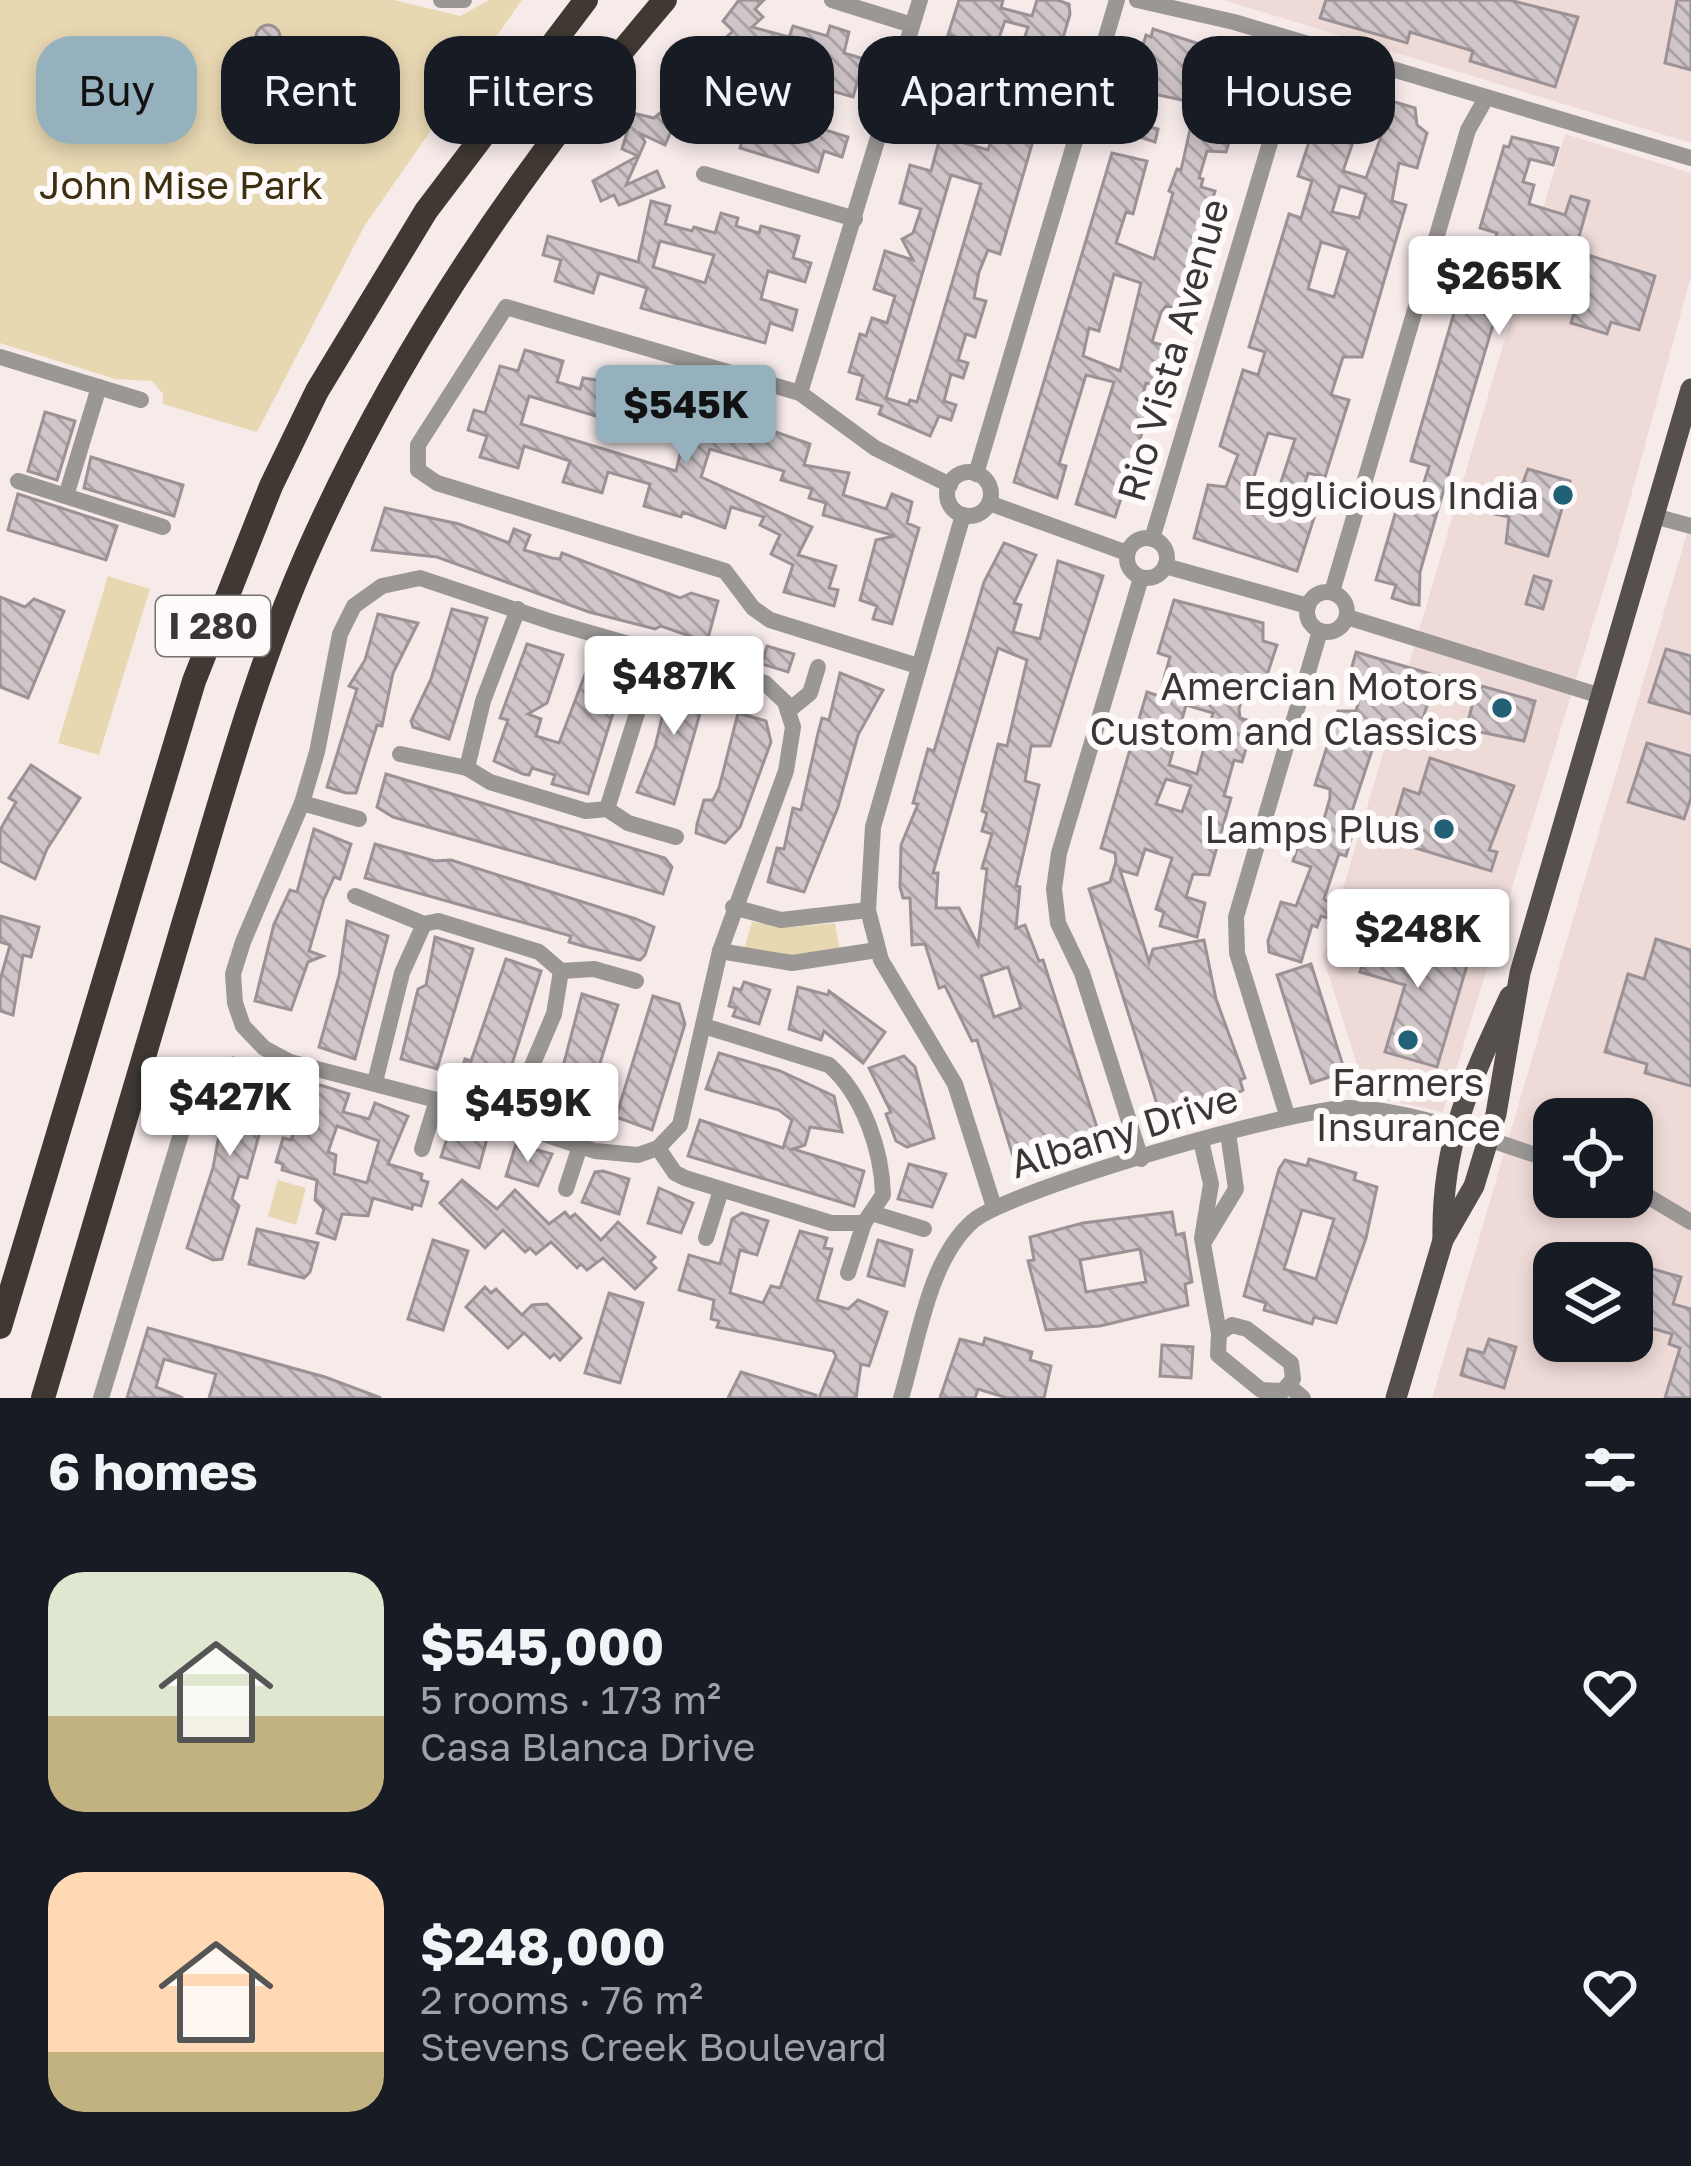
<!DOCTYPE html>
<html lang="en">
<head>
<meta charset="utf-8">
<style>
  :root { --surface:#171b24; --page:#242831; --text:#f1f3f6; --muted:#9ea1a6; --accent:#94b1bd }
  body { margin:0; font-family:"Golos Text",sans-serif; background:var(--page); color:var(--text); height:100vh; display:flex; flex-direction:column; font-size:45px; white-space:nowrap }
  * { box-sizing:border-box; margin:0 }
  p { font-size:39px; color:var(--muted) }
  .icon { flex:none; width:66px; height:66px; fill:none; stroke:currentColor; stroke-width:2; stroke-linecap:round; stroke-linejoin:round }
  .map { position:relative; height:1398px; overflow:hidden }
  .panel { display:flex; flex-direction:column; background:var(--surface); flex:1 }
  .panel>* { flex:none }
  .banner { position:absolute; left:36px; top:36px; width:1620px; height:108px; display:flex; gap:24px }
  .buttons { position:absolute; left:1533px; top:1098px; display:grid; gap:24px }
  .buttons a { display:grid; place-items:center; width:120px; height:120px; border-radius:24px; background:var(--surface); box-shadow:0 6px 18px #0003; font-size:60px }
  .price { position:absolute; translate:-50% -102px; padding:0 27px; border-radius:12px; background:#fff; color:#222; font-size:39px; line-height:78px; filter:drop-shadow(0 3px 6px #0008) }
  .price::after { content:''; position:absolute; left:50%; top:72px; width:36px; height:27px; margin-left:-18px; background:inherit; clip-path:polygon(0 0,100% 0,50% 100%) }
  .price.on { background:var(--accent); color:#111 }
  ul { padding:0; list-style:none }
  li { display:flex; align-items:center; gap:36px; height:300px; padding:0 48px }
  li span { display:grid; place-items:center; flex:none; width:336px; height:240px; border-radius:36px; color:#555 }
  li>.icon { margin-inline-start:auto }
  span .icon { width:144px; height:144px; fill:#fffc; stroke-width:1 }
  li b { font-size:51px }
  h2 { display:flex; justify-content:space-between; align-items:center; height:144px; padding:0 48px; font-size:51px }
  .pill { padding:0 42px; border-radius:36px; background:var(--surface); box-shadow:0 6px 18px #0003; font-size:42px; line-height:108px }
  .pill.on { background:var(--accent); color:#111 }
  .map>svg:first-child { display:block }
</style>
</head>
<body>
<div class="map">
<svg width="1691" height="1398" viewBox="0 0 1691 1398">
  <defs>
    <pattern id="building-back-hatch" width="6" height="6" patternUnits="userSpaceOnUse" patternTransform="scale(3)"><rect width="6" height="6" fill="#d0c6c9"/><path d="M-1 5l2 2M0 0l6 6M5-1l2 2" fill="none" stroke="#aaa2a4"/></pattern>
  </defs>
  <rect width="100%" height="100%" fill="#f7ebea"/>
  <g fill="#eedbd8" fill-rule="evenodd">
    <path d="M1223,0H1691V143Z"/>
    <path d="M1565,134L1691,173V277L1620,536L1443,1112L1367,1096L1323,957Z"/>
    <path d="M1691,520V1398H1432L1594,848ZM1554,1119H1632V1197H1554ZM1554,1263H1632V1341H1554Z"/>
  </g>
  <g fill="#e8d8b2">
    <path d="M0,0H394L460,16L489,0H522L365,225L257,432L163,404V394L152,381L115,379L0,343Z"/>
    <path d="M108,576L150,589L99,755L58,743Z"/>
    <path d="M752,922L793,927L835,923L840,951L791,955L744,949Z"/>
    <path d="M278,1180L306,1188L296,1225L268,1216Z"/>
  </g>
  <g fill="url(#building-back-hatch)" stroke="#9c9296" stroke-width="3" fill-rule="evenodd">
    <path d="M739,0H764L755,9L763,17L752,27L789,37L793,26L827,36L830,26L849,32L844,53L864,59L853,97L832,91L822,129L848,137L842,157L824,151L818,172L740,148L746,128L724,122L739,94L769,102L766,112L789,119L793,107L805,110L813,83L807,81L810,68L750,49L731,67L719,60L731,48L723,40L733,31L723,21Z"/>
    <path d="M959,0H1003L1001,8L1032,16L1037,0H1057L1069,4L1070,14L1000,254L988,250L979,272L974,298L986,301L975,337L966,334L958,360L968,363L963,378L951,374L944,401L956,405L951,420L939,416L930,436L879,414L882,406L857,399L863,376L849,372L860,334L866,336L872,318L887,323L895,296L874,289L885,251L913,260L902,239L913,233L921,209L900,203L910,165L931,171L938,145L941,125L926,121L934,81L956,88L963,62L949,58L956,37L948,35ZM1005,21L1028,27L988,150L961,142ZM951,175L981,184L917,402L910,400L908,405L886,398Z"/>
    <path d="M1326,0H1509L1578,17L1555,87L1470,61L1473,51L1410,32L1407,43L1320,18Z"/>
    <path d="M1677,0H1691V70L1665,63Z"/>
    <circle cx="268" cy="37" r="12"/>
    <path d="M1153,29L1249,60L1246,70L1251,71L1245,90L1234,86L1226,111L1238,114L1226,152L1207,151L1199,178L1203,179L1201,187L1215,191L1180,310L1166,306L1161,312L1152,342L1168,347L1158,386L1146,383L1140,405L1150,408L1115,517L1076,504L1114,382L1086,375L1059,464L1066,466L1057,498L1014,482L1112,153L1147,161L1133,214L1126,212L1116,243L1154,259L1173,193L1169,191L1177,169L1181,170L1196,103L1149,93L1140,124L1158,129L1155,142L1118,130L1146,35L1151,37ZM1114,274L1141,283L1120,371L1083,356L1089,328L1099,331Z"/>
    <path d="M703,86L721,115L704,126L694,110L675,122L665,145L641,134L645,142L626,185L657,171L664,187L625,203L619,205L614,195L601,201L593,181L638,156L622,149L633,113L654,118L683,94Z"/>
    <path d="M1347,88L1415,108L1417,125L1427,133L1417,168L1399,163L1392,201L1406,205L1362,357H1343L1331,395L1349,400L1325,477L1308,473L1301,497L1311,500L1306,515L1314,518L1297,571L1194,538L1208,485L1226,487L1238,455L1220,446L1243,370L1258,375L1265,352L1249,347L1289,214L1301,218L1312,181L1298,176L1324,95L1344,100ZM1362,116L1386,123L1366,178L1343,171ZM1340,186L1366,194L1359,218L1332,212ZM1321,242L1348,250L1334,297L1308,289ZM1268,433L1295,439L1270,516L1244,507Z"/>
    <path d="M1512,137L1558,148L1553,165L1530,159L1523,182L1534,185L1529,204L1565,215L1571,196L1589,201L1575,251L1655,276L1639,330L1611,322L1607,334L1571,323L1586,274L1525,249L1515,283L1508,281L1503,291L1434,523L1420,572L1419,605L1411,604L1392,598L1396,585L1376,580L1400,497L1414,502L1422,489L1429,466L1411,461L1412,457L1468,265L1483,270L1490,257L1497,233L1480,228L1504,146L1509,147Z"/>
    <path d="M651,201L670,206L665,224L692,231L694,227L715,233L721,213L738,218L736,226L759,233L761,226L799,236L793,258L811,263L805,282L768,271L761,299L797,310L792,330L770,323L765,343L641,308L647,288L599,273L593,293L555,281L561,260L543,255L548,236L638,262ZM660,241L714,255L705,283L653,267Z"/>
    <path d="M525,350L563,361L557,382L580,389L583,378L603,381L605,375L643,385L636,407L684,421L691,399L712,405L729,410L723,432L746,439L752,418L769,423L767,429L810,444L804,465L849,473L843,495L886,509L892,494L912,502L907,523L919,528L892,624L873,619L877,606L860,600L876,540L895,536L823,515L826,503L809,498L812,489L781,480L784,471L710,449L701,477L812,527L798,555L836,566L829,588L838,590L834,606L784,592L793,565L771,554L780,535L760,525L764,517L731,507L725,528L683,512L681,517L644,506L650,484L608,472L602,493L563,482L570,461L524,446L518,468L480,457L487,436L468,430L474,410L485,413L500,366L518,371ZM529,396L683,442L676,471L521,424Z"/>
    <path d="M45,412L75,421L57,480L28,471Z"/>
    <path d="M91,457L183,485L174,516L84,488Z"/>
    <path d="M1528,469L1570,481L1548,556L1506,543L1509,517L1495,514L1499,500L1515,504Z"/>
    <path d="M18,494L117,526L106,560L8,530Z"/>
    <path d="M385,508L459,524L509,543L514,529L530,535L524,550L552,558L560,559L562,553L680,598L691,593L718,601L707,642L661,626L655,629L589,612L437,557L372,550Z"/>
    <path d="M1004,543L1036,555L1014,603L1021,605L1013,632L1040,639L1058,561L1103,576L1050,746H1031L1025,781L1039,785L1016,886L1020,887L1016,928L1025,925L1039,961L1043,960L1101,1140L1017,1169L977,1040L972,1041L945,986L939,988L925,944L912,945L910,898H903L900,887L901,845L918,804L913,803L928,749L934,751L984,582ZM998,648L1027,660L1007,746L998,744L982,811L987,813L982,831L992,834L982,868L987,869L978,945L959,908H936L938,873H933ZM1008,967L1021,1008L994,1017L981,976Z"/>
    <path d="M1534,576L1551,581L1543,609L1526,604Z"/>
    <path d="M0,597L25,607L34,599L64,611L28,698L0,687Z"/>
    <path d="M1174,600L1263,623V641L1277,645L1264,684L1247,679L1239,709L1240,718L1254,722L1250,735L1242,762L1234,760L1224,796L1231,798L1209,875L1193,874L1186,897L1205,903L1197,937L1160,926L1164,912L1156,909L1172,858L1145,849L1137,875L1120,870L1149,962L1153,949L1204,940L1216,999L1245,1078L1240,1080L1243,1090L1230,1097L1163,1123L1089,889L1110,882L1116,861L1115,853L1101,848L1147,692L1159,696L1170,657L1158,653ZM1186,705L1213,713L1197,774L1169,765ZM1166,779L1191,786L1182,812L1156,804Z"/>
    <path d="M452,609L487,618L449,739L413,727L411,721L431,679Z"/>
    <path d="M378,614L418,623L393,673L382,726L377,725L356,793H346L327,787L357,689L349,686L365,660Z"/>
    <path d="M527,644L563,655L547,703L528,714L541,719L536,736L559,743L589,664L625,674L588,794L552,784L555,775L532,768L529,775L523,774L494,761L508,720L500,718Z"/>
    <path d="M767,646L794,654L788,672L762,664Z"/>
    <path d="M1666,649L1691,656V714L1649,702Z"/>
    <path d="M1356,652L1445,678L1440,695L1431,693L1419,731L1382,720L1349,820L1356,822L1346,856L1339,854L1324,899L1332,904L1328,918L1321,916L1317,927L1312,925L1301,962L1269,952L1268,941L1281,902L1296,906L1311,867L1293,861L1305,823L1322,826L1330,798V789L1315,785L1338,711H1356L1363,686L1348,681Z"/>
    <path d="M673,671L709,682L674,804L637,792L655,747Z"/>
    <path d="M840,673L883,690L858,735L838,807L804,892L768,882L777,848L784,849L793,808L801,810L818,733L822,718L829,720Z"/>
    <path d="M1478,685L1535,701L1524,741L1470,730L1467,724Z"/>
    <path d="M738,713L766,721L771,742L740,827L725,843L696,833L697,824L704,800H713L719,788Z"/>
    <path d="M1647,743L1691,756V798L1684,819L1628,802Z"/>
    <path d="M1430,758L1514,786L1489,850L1497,852L1491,871L1389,840L1404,789L1419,794Z"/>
    <path d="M31,765L80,798L47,849L35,879L0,861V830L16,802L9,798Z"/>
    <path d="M386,774L665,858L672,867L663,894L393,817L377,807Z"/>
    <path d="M314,829L351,844L340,879L334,877L324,899L309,951L323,956L308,962L291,1010L255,1001L274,924L290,890L297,892Z"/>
    <path d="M375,844L435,861L451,860L636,919L654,927L645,955L640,960L583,946L569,942L571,936L365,878Z"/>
    <path d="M0,916L39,927L31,957L23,955L13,1015L0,1011V980L10,945L0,942Z"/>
    <path d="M347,921L388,936L355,1059L319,1047L339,976Z"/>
    <path d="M1374,927L1470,955L1437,1067L1385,1052L1405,985L1360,972Z"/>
    <path d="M435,937L473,949L437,1069L401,1059L418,989L426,985Z"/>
    <path d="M1656,939L1691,950V1086L1645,1073L1647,1064L1605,1052L1628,974L1644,979Z"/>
    <path d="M506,959L541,971L504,1090L460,1076L465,1059L471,1061Z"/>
    <path d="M1311,964L1345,1072L1311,1083L1277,975Z"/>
    <path d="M744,982L770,990L759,1024L733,1016L736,1008L729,1006L734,988L741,990Z"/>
    <path d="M798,987L828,995L829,991L885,1032L863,1063L824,1031L821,1040L789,1029Z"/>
    <path d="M582,994L618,1005L580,1128L553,1120L548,1099L553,1084L558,1086Z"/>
    <path d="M653,996L679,1004L685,1024L652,1130L616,1117Z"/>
    <path d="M719,1053L780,1071L834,1096L842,1132L810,1127L805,1145L793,1149L864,1171L854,1206L688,1156L700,1120L783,1148L792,1120L779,1110L706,1089Z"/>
    <path d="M904,1056L915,1067L934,1138L907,1147L896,1141L886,1114L891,1112L869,1068Z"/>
    <path d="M233,1058L270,1068L253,1117L262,1124L247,1178L239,1176L232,1199L239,1206L222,1259L213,1260L187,1248L213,1168Z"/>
    <path d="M320,1085L349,1094L343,1112L369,1119L375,1103L408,1116L388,1164L422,1174L421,1180L428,1182L421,1206L413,1204L412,1209L373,1198L368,1216L342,1214L335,1239L317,1233L324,1209L315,1200L317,1180L282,1170L283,1164L276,1162L283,1138L291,1140L305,1101ZM337,1126L379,1141L367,1183L334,1174L336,1155L328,1152Z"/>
    <path d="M452,1123L488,1135L479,1168L441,1157Z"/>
    <path d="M516,1144L552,1154L538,1186L506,1176Z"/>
    <path d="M1309,1159L1356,1173L1354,1180L1377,1187L1366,1238L1336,1323L1314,1317L1312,1324L1264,1310L1266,1303L1244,1296L1279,1169L1285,1160L1307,1166ZM1302,1210L1334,1219L1316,1279L1284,1269Z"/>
    <path d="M909,1164L946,1174L932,1207L898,1199Z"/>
    <path d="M603,1171L629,1179L619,1214L582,1202L595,1172Z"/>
    <path d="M462,1180L497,1209L515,1190L549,1224L565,1212L570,1218L575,1214L601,1240L618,1222L655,1257L650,1262L656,1268L635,1289L603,1258L587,1270L581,1264L577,1268L551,1242L536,1254L530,1248L525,1252L503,1230L485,1248L440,1203Z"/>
    <path d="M659,1188L693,1203L681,1233L648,1223Z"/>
    <path d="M1172,1212L1176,1235L1184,1233L1192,1282L1185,1284L1188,1305L1100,1326L1046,1330L1028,1261L1034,1260L1030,1237L1083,1223ZM1140,1249L1146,1282L1086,1292L1080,1260Z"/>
    <path d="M742,1213L768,1221L757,1255L740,1250L730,1293L763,1303L771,1286L780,1288L800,1231L827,1238L824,1248L832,1249L817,1300L848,1309L858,1300L887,1312L869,1366L861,1364L856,1398H819L836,1356L833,1351L717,1327L719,1321L711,1319L714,1300L679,1290L689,1255L720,1264L732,1219Z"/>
    <path d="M257,1229L318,1243L310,1272L304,1278L249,1264Z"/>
    <path d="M433,1240L468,1251L443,1330L408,1319Z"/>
    <path d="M878,1240L912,1250L904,1286L868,1276Z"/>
    <path d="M1649,1268L1681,1277L1673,1304L1691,1309V1398H1665L1680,1348L1669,1344L1672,1334L1634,1323Z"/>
    <path d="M485,1287L491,1293L496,1289L522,1315L532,1305L547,1304L581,1338L560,1360L554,1354L550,1358L524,1333L508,1348L466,1307Z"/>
    <path d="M609,1293L643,1303L620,1383L585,1373Z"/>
    <path d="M148,1328L325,1377L381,1398H209L216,1374L164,1359L156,1387L183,1398H127Z"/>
    <path d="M985,1338L1032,1352L1030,1360L1051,1366L1044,1398H1007L978,1389L975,1398H940L960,1339L983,1345Z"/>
    <path d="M1489,1339L1516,1347L1504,1388L1461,1375L1468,1349L1484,1353Z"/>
    <path d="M1162,1345L1193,1347L1191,1378L1160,1376Z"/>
    <path d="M741,1372L816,1395V1398H728Z"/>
  </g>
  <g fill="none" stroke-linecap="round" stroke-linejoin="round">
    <g stroke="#9a9794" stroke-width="16">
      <path d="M441,0H464"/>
      <path d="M832,0L912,25"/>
      <path d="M1137,0L1234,22L1691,158"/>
      <path d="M704,174L855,219"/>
      <path d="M0,357L141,400"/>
      <path d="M800,393L920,0"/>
      <circle cx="969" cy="494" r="22"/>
      <path d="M976,474L1117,0"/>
      <path d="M18,481L163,527"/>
      <path d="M66,496L99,387"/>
      <path d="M989,503L1127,553"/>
      <path d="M963,515L873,827L868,910L881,960L955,1084L994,1207"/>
      <path d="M1654,516L1691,526"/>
      <circle cx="1147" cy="558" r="20"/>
      <path d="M1152,539L1300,42"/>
      <path d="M1165,566L1308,606"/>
      <path d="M420,578L552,622L765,683L785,702L793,727L786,771L720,951L680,1125L658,1148L638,1155L595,1151L452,1104L290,1062L264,1048L243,1026L235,1003L233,974L243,942L302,803L317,752L340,634L354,606L382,586Z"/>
      <circle cx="1327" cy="612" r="20"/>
      <path d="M1332,592L1468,130L1486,98"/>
      <path d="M1347,617L1601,696"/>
      <path d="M918,666L770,620L753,608L725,571L437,483L418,470V445L506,307L800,393L875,448L950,485"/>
      <path d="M788,711L810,693L818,667"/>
      <path d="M400,754L467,768L490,782L586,811L607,809L628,823L676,837"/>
      <path d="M467,768L483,701L518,609"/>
      <path d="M302,803L359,819"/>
      <path d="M607,809L643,694L651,650"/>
      <path d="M355,896L424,924L438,921L539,952L561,971L594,969L636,981"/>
      <path d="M733,907L781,920L868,910"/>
      <path d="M720,951L792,963L877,950"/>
      <path d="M375,1082L402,973L424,924"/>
      <path d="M282,1105L297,1064"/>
      <path d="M1287,1115L1237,953L1236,917L1320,631"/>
      <path d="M508,1122L554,1014L561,971"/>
      <path d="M1201,1141L1211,1184L1202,1238L1219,1333"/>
      <path d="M658,1148L675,1173L685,1178L831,1223H864L883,1195C882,1150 863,1095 829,1065L704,1026"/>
      <path d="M422,1149L437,1100"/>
      <path d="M1141,1159L1082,973L1058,923L1054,889L1059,853L1141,578"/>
      <path d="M1632,1187L1691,1222"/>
      <path d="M566,1189L580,1146"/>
      <path d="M875,1214L924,1229"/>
      <path d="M706,1238L721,1190"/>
      <path d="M1205,1240L1236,1189L1228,1133"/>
      <path d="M848,1273L864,1223"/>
      <path d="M1232,1325L1247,1329L1291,1363L1293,1379L1283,1391L1261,1390L1218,1355L1219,1333Z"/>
      <path d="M1289,1386L1303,1398"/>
      <path d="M101,1398L194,1091"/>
      <path d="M901,1398C918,1343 928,1260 973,1221C1008,1190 1300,1106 1350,1108C1417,1110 1490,1141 1554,1161"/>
    </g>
    <g stroke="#56504c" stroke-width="21">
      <path d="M1443,1240C1441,1143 1470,1082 1510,996"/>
      <path d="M1396,1398L1443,1240L1474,1186L1496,1114L1520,973L1691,389"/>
    </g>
    <g stroke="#3f3833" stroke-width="24">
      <path d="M0,1327L194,681L271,486L317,391L426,211L586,0"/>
      <path d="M43,1398C90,1238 138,1078 185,918C222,797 255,672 306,556C396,352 520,169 665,0"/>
    </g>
  </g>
  <g fill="#226077" stroke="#fffafa" stroke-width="4.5">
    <circle cx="1563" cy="495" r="12"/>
    <circle cx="1502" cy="708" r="12"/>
    <circle cx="1444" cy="829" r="12"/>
    <circle cx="1408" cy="1040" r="12"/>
  </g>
  <g text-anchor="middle" stroke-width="12" stroke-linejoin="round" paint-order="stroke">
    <rect fill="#fffafa" stroke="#757170" stroke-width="3" x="156" y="596" width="114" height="60" rx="9"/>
    <g font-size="36" font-weight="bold" fill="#3a3635">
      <text x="213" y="639">I 280</text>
    </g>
    <g font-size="39" fill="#3b2f0f" stroke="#fffafa">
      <text x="181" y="199">John Mise Park</text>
    </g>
    <g font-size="39" fill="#3a3635" stroke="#fffafa">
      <text transform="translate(1173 350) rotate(-74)" y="14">Rio Vista Avenue</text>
      <text transform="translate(1124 1131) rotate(-17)" y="14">Albany Drive</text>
    </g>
    <g font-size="39" fill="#3a3635" stroke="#fffafa" text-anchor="end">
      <text x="1539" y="509">Egglicious India</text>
      <text x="1478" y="700">Amercian Motors<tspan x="1478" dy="45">Custom and Classics</tspan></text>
      <text x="1420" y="843">Lamps Plus</text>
      <text x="1408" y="1096" text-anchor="middle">Farmers<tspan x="1408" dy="45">Insurance</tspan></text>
    </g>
  </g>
</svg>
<div class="buttons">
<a><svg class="icon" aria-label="locate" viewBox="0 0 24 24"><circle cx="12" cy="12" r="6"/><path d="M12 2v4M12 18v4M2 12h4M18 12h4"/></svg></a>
<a><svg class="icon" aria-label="layers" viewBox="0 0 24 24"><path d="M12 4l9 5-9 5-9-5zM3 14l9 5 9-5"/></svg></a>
</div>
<b class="price" style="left:1499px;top:338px">$265K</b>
<b class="price on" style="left:686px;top:467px">$545K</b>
<b class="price" style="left:674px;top:738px">$487K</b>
<b class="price" style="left:1418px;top:991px">$248K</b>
<b class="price" style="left:230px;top:1159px">$427K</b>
<b class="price" style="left:528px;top:1165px">$459K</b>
<div class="banner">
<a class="pill on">Buy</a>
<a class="pill">Rent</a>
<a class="pill">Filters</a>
<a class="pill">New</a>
<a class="pill">Apartment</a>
<a class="pill">House</a>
</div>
</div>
<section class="panel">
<h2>6 homes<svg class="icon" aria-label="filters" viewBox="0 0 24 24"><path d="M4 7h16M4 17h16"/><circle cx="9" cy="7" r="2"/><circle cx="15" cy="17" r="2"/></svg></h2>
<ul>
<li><span style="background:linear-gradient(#dfe7d0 60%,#c2b280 0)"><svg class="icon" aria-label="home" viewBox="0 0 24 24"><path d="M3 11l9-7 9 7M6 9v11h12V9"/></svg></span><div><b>$545,000</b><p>5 rooms · 173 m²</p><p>Casa Blanca Drive</p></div><svg class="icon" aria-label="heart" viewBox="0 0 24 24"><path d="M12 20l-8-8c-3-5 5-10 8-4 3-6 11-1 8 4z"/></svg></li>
<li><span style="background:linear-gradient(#ffd9b3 75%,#c2b280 0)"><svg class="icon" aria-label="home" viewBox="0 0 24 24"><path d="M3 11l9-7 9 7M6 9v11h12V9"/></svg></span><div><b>$248,000</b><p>2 rooms · 76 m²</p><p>Stevens Creek Boulevard</p></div><svg class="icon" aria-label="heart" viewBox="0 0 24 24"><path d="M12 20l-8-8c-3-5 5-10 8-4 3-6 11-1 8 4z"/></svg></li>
</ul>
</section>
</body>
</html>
